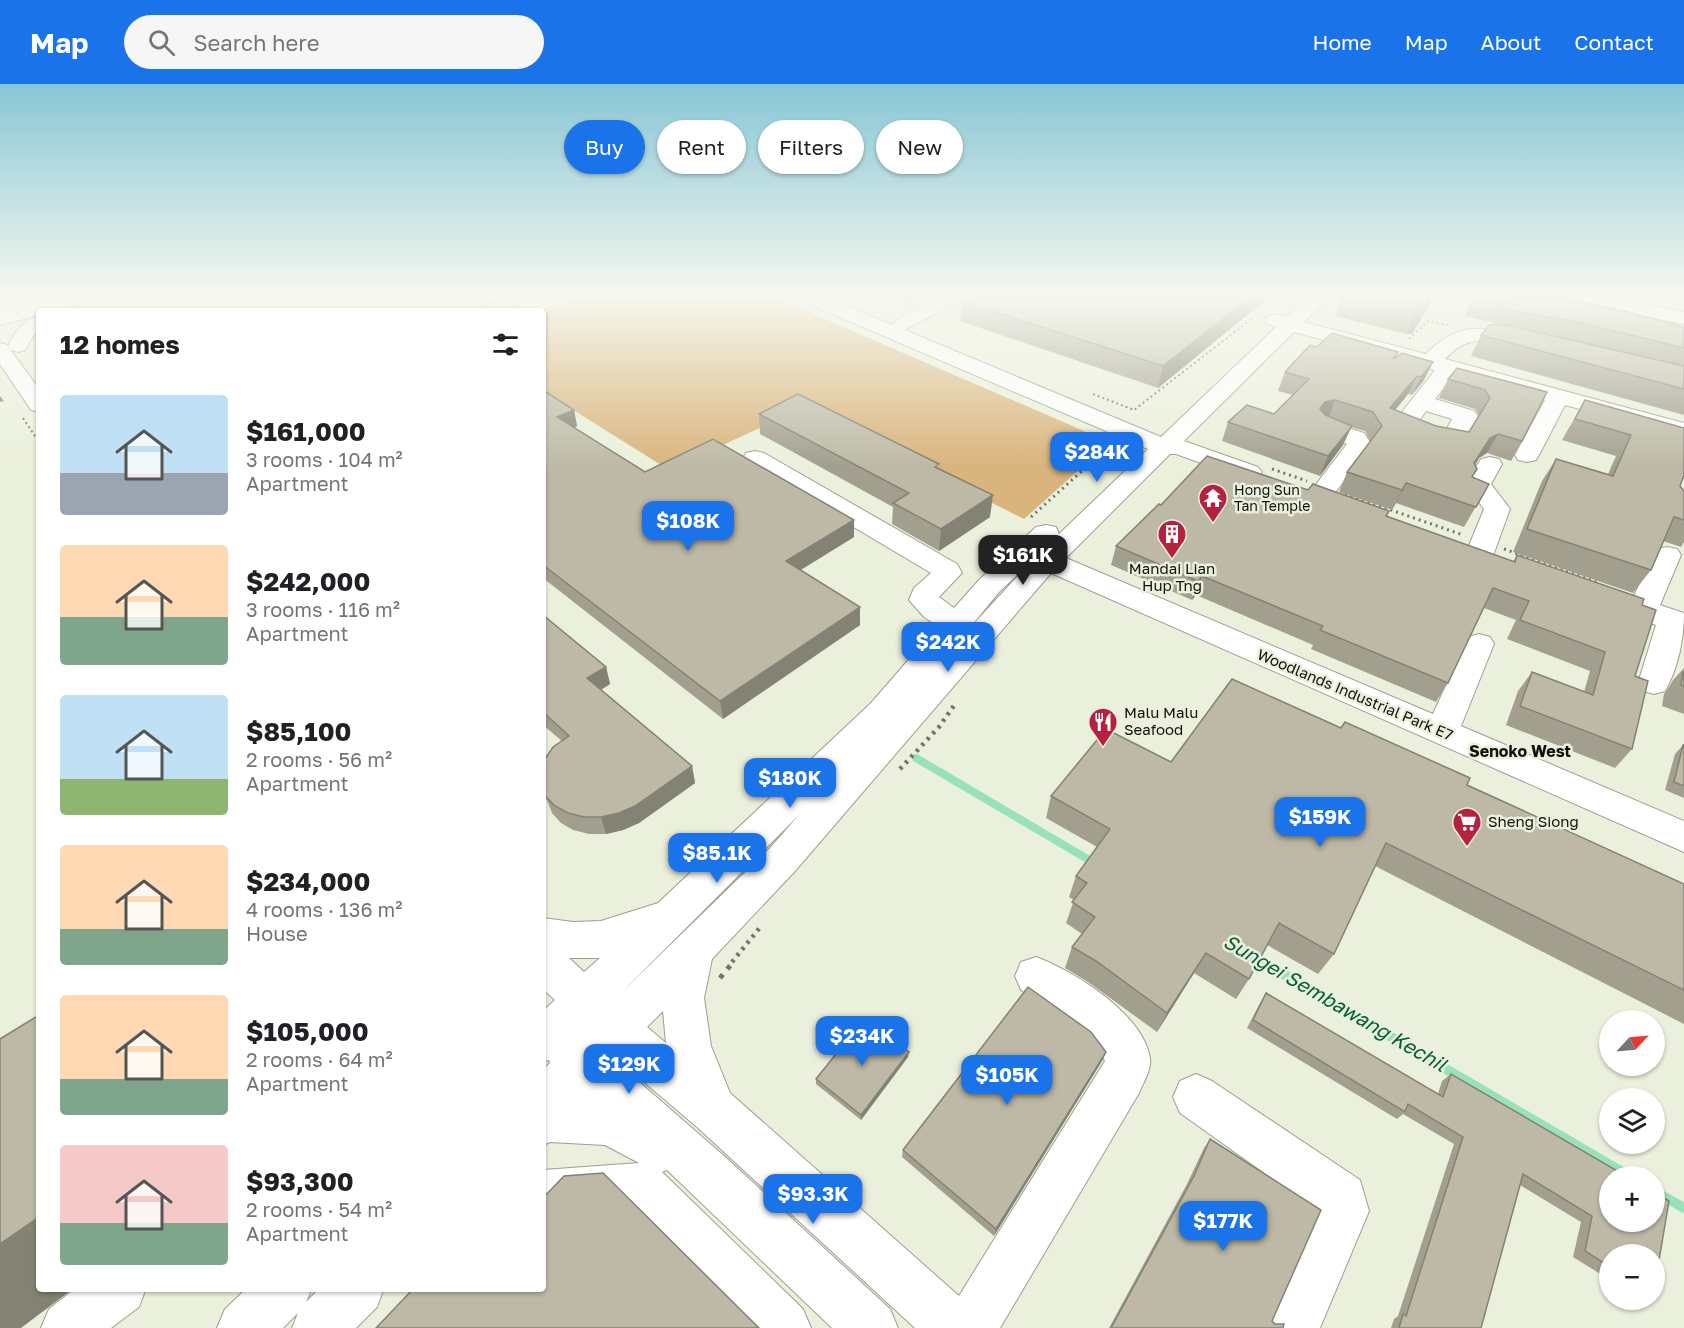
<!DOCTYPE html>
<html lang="en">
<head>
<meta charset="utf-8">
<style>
  :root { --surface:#fff; --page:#f6f6f6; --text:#202124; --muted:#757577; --accent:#1a73e8 }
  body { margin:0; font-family:"Golos Text",sans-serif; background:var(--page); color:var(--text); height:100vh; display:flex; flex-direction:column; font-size:22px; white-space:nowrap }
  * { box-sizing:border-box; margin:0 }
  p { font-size:20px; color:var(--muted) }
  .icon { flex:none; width:33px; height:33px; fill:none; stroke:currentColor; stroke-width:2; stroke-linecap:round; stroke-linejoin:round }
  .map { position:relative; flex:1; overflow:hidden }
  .panel { position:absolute; left:36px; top:224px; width:510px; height:984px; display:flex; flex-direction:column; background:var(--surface); border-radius:6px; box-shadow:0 2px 4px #0004 }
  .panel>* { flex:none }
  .top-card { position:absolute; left:564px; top:36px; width:570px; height:54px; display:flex; gap:12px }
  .needle { width:39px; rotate:64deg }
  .fabs { position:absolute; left:1599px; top:926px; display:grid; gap:12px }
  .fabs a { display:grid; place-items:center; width:66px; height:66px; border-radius:50%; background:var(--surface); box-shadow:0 2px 4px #0004; font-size:30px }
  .price { position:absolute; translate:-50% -51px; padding:0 14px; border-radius:12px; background:var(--accent); color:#fff; font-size:20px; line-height:39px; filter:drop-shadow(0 2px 3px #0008) }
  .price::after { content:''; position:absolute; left:50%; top:36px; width:18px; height:14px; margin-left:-9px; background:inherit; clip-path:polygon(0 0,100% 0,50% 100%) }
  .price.on { background:#222; color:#fff }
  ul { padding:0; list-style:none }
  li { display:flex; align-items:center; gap:18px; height:150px; padding:0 24px }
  li span { display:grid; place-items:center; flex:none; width:168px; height:120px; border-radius:6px; color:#555 }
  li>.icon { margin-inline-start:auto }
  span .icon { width:72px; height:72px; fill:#fffc; stroke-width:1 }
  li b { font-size:26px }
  h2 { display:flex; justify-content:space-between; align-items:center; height:72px; padding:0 24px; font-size:26px }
  .pill { padding:0 21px; border-radius:27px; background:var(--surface); box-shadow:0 2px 4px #0004; font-size:21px; line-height:54px }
  .pill.on { background:var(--accent); color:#fff }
  header { display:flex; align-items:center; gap:36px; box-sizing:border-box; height:84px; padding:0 30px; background:var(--accent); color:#fff }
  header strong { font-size:28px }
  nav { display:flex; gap:33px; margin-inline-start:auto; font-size:21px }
  .search { width:420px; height:54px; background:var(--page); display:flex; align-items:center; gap:15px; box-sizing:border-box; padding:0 21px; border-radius:33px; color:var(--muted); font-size:22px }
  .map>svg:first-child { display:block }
</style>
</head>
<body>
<header>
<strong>Map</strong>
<div class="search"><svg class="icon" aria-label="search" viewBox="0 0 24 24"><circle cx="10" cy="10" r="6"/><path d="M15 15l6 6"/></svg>Search here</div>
<nav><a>Home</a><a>Map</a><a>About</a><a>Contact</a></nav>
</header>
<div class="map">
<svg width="1684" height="1244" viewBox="0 0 1684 1244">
  <rect width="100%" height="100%" fill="#ebf0dc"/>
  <path fill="#d9b47c" d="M593,210H767L1091,350L1100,367L1024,435L803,324L669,386L543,307V228Z"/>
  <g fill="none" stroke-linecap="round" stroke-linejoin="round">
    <g stroke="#99e2b9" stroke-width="8">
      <path d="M916,674L1096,780"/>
      <path d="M1253,872L1264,878"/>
    </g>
    <g stroke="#99e2b9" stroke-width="10">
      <path d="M1261,877L1629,1092"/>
      <path d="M1654,1107L1684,1124"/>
    </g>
    <g stroke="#9ca08e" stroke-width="2">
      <g id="minor">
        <path d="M550,210H579L577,214L540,226H512L515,222Z"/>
        <path d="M793,210H819L892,241L895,237L943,210H966L964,214L905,246L1161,353L1276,243L1267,240L1264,236L1267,232L1274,230L1286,233L1312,210H1333L1304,238L1426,270C1461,234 1487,244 1531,255L1534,259L1531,263C1523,266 1516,263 1507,261C1479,255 1466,253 1445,275L1684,339V353L1565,321L1539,371L1536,376L1527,378L1518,376L1515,371L1545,316L1454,291L1435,315L1474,327L1478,332L1460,363L1451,365L1394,348L1390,343L1435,286L1294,248L1184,357L1258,383L1262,388L1258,393L1249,396L1240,393L1176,370H1170L1066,474L1433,630L1468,553L1479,550L1490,553L1494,560L1461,642L1684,737V768L1051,489L796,786L712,875L704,914L711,962L730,1009L959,1212L1105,977L1100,967L1089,955L1021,906L1015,892L1021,878L1036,873C1074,887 1143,930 1150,974C1152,985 1143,999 1139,1009L1000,1244H915L697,1043L617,975L615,977L724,1072L890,1225L898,1244H832L667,1086L662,1088L803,1225L811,1244H746L632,1128L543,1136V1086L639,1079L605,1061L550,1058L543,1061V986L550,979L549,976L543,978V927L555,916L543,905V834L573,838L601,837L658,819L871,619L938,542L924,533L909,516L914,504L931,489L746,379L743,374L746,369L755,367L764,369L957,480L962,489L939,513L954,524L979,496L1036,443L1046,441L1056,443L1059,450L1148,365L795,214ZM1426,327L1452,335L1445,348L1417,340ZM1027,482L968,546L999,508ZM800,730L770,764L619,911ZM569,874H600L584,888ZM663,927L666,959L647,943Z"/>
        <path d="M61,213L68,215L71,219L68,223L0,232V220Z"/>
        <path d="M0,259L7,261L39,305V328L31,326L0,280Z"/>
        <path d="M1327,337L1364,349L1371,360L1329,417L1320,420L1311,417L1307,412L1347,360L1319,349L1315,344L1319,339Z"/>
        <path d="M1490,373L1499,375L1502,380L1491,400L1510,425L1494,469L1490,475L1480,477L1470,475L1466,469L1484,425L1465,400L1481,375Z"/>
        <path d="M1667,463L1677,465L1681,471L1660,521L1684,529C1684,555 1678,585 1665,607L1654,610L1643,607L1638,599L1656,541L1602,522L1597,515L1602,508L1612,506L1634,512L1653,471L1657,465Z"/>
        <path d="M1196,990L1212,997L1360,1096L1369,1127L1320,1244H1266L1318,1127L1180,1029L1173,1013L1180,997Z"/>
        <path d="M76,1204H146L139,1223L111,1244H41L49,1225Z"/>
        <path d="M247,1204H312L306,1218L320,1204H384L377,1223L356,1244H292L298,1229L283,1244H217L225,1225Z"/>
      </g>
    </g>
    <g stroke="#9ca08e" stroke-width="2">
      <g id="major">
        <path d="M71,210H103L101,214L54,226H39V231L0,241V229Z"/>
        <path d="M1551,210H1591L1684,228V240L1560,216L1553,214Z"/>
        <path d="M39,232V248L33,252L25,266L18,268L11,266L8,262C15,248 23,236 39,232Z"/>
      </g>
    </g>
    <g stroke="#74766a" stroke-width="2" stroke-dasharray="2 3" stroke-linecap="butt">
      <path d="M1455,210L1478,215"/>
      <path d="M110,217L136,210"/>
      <path d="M1269,220L1282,210"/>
      <path d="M470,226L507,214"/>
      <path d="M1409,255L1428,237L1448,241"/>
      <path d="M1093,310L1134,326L1254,233"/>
      <path d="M23,334L39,358"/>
      <path d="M1091,379L1102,369V355"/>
    </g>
    <g stroke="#74766a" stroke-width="3" stroke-dasharray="2 4" stroke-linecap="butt">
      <path d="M1272,385L1307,397"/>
      <path d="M1345,410L1463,451"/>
      <path d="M1031,433L1093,377"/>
      <path d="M1504,465L1599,499"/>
    </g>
    <g stroke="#74766a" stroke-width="4.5" stroke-dasharray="3 5" stroke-linecap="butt">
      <path d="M900,685L939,643L955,620"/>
      <path d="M732,878L762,841"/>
    </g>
    <path stroke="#74766a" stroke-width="5" stroke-dasharray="4.5 7" stroke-linecap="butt" d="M720,894L734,877"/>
    <use href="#minor" fill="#fff" fill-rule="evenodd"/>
    <use href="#major" fill="#fff" fill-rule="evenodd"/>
  </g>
  <g fill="#a39f8f">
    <path d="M890,210H922L907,217Z"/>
    <path d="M973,210H1265L1263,218L1158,304L960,237L962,217Z"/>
    <path d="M1343,210H1434L1428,223L1412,250H1406L1335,232Z"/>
    <path d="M1475,211L1684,243V331L1471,272L1481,251L1493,241L1494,239L1465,232Z"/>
    <path d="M1317,263L1398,268L1395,274L1402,269L1424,296L1412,311L1408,310L1395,326L1436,342L1469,348L1479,332L1475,325L1439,314L1448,295L1547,308L1522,357L1511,377L1487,369L1479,374L1475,381L1472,393L1489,400L1464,443L1396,419L1392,426L1339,408L1347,388L1370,357L1365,347L1351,343L1343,361L1320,392L1222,357L1228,338L1274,330L1293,311L1278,307L1285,288Z"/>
    <path d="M543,306L574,326L577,342L574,344L645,388L854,436V453L801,486L860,541L723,635L543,494Z"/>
    <path d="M1585,316L1684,344V395H1682L1680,402L1684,407V458L1681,463L1663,457L1651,486L1633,509L1513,468L1542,397L1556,375L1608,390L1616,372L1562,356Z"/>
    <path d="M759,330L938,384L990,433L939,467L892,440L893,423L760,350Z"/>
    <path d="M1308,406L1389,427L1387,432L1513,478L1517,471L1642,521L1635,592L1632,665L1615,684L1506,641L1518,607L1532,588L1584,608L1590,587L1507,555L1516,536L1484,524L1448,599L1436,618L1311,565L1313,561L1196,511L1192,516L1111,481L1116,462Z"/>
    <path d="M543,531L606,583L610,600L601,606L692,682L695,699L639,739L623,746L606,750H589L573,746L561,739L552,729L543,706L562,657L543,641Z"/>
    <path d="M1684,584V630L1662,622L1664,610L1669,603L1673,596Z"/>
    <path d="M1683,661H1684V714L1665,706L1675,670Z"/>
    <path d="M1171,678L1467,701L1684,800V940L1375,782L1334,870L1318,890L1267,861L1249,895L1236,915L1194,889L1157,948L1088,898L1065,884L1072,863L1082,850L1066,839L1074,816L1069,813L1076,792L1097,763L1046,734L1051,712Z"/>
    <path d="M1266,909L1438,1010L1442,997L1451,990L1626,1092L1610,1170V1196L1573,1173L1581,1138L1520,1101L1481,1244H1391L1394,1235L1398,1232L1454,1060L1403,1030L1397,1035L1247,944L1261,917Z"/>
    <path d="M1106,968L1102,977L994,1152L902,1073L903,1066Z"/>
    <path d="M908,973L861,1036L816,1000V995Z"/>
    <path d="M1210,1055L1272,1237L1275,1240L1283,1244H1109L1187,1100L1204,1064Z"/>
  </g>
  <g fill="#848274">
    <path d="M2,210H14L4,213Z"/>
    <path d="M907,210H922L907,217Z"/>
    <path d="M1254,210H1265L1263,218L1158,304L1163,282Z"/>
    <path d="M1431,210H1434L1428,223L1412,250H1406L1419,221Z"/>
    <path d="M1433,278L1424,296L1412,311L1421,293Z"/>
    <path d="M1417,292L1408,310L1381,344L1390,324Z"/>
    <path d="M0,312L4,317L0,318Z"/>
    <path d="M1335,316L1328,335L1320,325L1325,318Z"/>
    <path d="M574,326L577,342L561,349L557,333Z"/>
    <path d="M1352,342L1343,361L1320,392L1328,372Z"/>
    <path d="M1498,350L1487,369L1479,374L1463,399L1474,379L1490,354Z"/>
    <path d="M1406,399L1396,419L1392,426L1402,406Z"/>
    <path d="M993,411L990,433L939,467L941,445Z"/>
    <path d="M854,436V453L787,494L786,477Z"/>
    <path d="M1202,492L1196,511L1192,516L1198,497Z"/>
    <path d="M860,523V541L723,635L720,617Z"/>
    <path d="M606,583L610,600L592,611L587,594Z"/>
    <path d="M692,682L695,699L639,739L623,746L606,750L601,733Z"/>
    <path d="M1206,869L1194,889L1157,948L1167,929Z"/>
    <path d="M909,968L908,973L861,1036V1031Z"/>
    <path d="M1106,968L1102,977L994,1152L996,1145Z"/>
    <path d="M39,1133V1204H74L21,1244H0V1160Z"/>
  </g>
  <g fill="#bdb9a6" stroke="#848274" stroke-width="1.5">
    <path d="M973,210H1254L1163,282L962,217Z"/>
    <path d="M1377,210H1431L1425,220L1419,221Z"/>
    <path d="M1476,210H1545L1628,228L1684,243V264L1574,237L1501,225L1506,219L1475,211Z"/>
    <path d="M1489,241H1506L1684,282V305L1481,251Z"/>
    <path d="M1332,249L1398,268L1393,275L1402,269L1433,278L1421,293L1417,292L1390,324L1436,342L1469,348L1490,314L1485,306L1448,295L1457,284L1547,308L1522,357L1498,350L1490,354L1474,379L1477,385L1472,393L1489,400L1476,423L1406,399L1402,406L1347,388L1382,342L1373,328L1335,316L1325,318L1320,325L1325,331L1352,342L1328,372L1228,338L1247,321L1274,330L1309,295L1285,288L1310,261L1317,263Z"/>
    <path d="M543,306L574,326L557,333L645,388L713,355L854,436L786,477L860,523L720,617L543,481V365L545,364L543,363Z"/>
    <path d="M798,310L939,380L935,383L993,411L941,445L893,419L909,409L759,330Z"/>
    <path d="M1585,316L1684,344V391L1680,402L1684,407V436L1674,433L1651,486L1527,445L1556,375L1613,392L1631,351L1575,335Z"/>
    <path d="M1207,372L1308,406L1313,400L1389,427L1386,432L1515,478L1517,471L1644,515L1642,521L1656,526L1635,592L1648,597L1632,665L1520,622L1532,588L1593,611L1605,568L1520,536L1529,517L1493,504L1448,599L1320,546L1323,542L1202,492L1198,497L1116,462L1159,420L1161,421Z"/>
    <path d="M543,531L606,583L587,594L692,682L635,722L619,729L601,733H584L568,729L555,722L545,712L543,706V679L545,675L553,663L569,652L543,628Z"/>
    <path d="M1683,588H1684V602L1681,601Z"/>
    <path d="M1232,595L1341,644L1345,638L1470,694L1467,701L1684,800V906L1386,759L1334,870L1279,839L1249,895L1206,869L1167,929L1096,877L1072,863L1095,833L1072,818L1087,799L1076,792L1110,745L1051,712L1106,645L1171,678Z"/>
    <path d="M1683,661H1684V702L1674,698Z"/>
    <path d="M1028,903L1091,948L1106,968L996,1145L903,1066Z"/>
    <path d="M1266,909L1443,1013L1451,990L1626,1092H1610V1137H1654V1108L1669,1117L1654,1206V1170H1610V1183L1585,1167L1592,1132L1523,1090L1481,1244H1399L1403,1230L1406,1232L1463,1053L1408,1020L1405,1028L1253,936Z"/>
    <path d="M39,931V1133L0,1160V955Z"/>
    <path d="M864,935L909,968L861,1031L816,995Z"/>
    <path d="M1210,1055L1321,1126L1272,1237L1275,1240H1284L1283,1244H1111L1194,1092Z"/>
    <path d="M603,1089L759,1244H376L414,1204H543V1114L564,1092Z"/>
  </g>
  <linearGradient id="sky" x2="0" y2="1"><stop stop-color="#88c6d5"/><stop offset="0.55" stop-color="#f6f8ef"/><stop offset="1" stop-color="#f6f8ef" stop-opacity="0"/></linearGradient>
  <rect width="1684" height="384" fill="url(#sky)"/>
  <defs>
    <g id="temple-pin" transform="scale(1.5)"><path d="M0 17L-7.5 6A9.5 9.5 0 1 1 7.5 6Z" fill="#b42240" stroke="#ebf0dc"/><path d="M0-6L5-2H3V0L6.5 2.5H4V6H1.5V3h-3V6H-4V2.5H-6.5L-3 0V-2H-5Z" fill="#fff"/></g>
    <g id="building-pin" transform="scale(1.5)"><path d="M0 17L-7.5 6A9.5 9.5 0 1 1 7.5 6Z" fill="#b42240" stroke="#ebf0dc"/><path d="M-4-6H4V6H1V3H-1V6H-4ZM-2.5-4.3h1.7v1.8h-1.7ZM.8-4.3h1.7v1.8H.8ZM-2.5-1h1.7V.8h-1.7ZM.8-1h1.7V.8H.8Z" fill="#fff"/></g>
    <g id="restaurant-pin" transform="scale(1.5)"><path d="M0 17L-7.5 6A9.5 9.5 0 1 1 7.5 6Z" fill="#b42240" stroke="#ebf0dc"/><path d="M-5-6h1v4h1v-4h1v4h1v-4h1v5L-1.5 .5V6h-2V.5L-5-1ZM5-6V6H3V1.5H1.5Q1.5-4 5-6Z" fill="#fff"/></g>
    <g id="supermarket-pin" transform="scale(1.5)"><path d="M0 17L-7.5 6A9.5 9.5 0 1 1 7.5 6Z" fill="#b42240" stroke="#ebf0dc"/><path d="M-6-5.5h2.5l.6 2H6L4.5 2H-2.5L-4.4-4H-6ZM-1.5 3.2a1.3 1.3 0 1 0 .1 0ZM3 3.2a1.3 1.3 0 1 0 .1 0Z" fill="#fff"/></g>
  </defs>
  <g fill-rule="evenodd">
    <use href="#temple-pin" x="1213" y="414"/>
    <use href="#building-pin" x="1172" y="450"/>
    <use href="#restaurant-pin" x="1103" y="638"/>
    <use href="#supermarket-pin" x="1467" y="738"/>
  </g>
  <g text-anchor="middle" stroke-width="5" stroke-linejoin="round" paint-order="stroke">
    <g font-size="14" fill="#11120c" stroke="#ebf0dc" text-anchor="start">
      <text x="1234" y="411">Hong Sun<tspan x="1234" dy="16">Tan Temple</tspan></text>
    </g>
    <g font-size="15" fill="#11120c" stroke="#ebf0dc" text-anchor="start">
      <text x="1172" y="490" text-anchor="middle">Mandai Lian<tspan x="1172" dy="17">Hup Tng</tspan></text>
      <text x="1124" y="634">Malu Malu<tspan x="1124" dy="17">Seafood</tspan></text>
      <text x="1488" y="743">Sheng Siong</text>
    </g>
    <g font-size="15" fill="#11120c" stroke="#ebf0dc">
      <text transform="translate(1355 611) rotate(23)" y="5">Woodlands Industrial Park E7</text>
    </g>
    <g font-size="16" font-weight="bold" fill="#11120c" stroke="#ebf0dc">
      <text x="1520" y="673">Senoko West</text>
    </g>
    <g font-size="20" font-style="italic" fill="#025f3b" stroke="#ebf0dc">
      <text transform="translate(1335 919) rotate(30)" y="7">Sungei Sembawang Kechil</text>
    </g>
  </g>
</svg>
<div class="fabs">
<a><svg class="needle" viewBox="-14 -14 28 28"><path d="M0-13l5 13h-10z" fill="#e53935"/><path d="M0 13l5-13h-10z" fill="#757577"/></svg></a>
<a><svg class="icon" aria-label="layers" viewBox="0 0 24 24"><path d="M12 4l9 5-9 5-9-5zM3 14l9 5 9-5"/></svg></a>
<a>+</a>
<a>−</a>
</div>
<b class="price" style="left:1097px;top:399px">$284K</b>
<b class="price" style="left:688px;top:468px">$108K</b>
<b class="price on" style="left:1023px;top:502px">$161K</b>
<b class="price" style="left:948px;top:589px">$242K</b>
<b class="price" style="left:790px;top:725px">$180K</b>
<b class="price" style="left:1320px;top:764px">$159K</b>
<b class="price" style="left:717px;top:800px">$85.1K</b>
<b class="price" style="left:862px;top:983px">$234K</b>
<b class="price" style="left:629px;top:1011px">$129K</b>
<b class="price" style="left:1007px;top:1022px">$105K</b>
<b class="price" style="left:813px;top:1141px">$93.3K</b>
<b class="price" style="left:1223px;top:1168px">$177K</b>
<div class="top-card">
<a class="pill on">Buy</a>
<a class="pill">Rent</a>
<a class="pill">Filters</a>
<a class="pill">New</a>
</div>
<section class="panel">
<h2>12 homes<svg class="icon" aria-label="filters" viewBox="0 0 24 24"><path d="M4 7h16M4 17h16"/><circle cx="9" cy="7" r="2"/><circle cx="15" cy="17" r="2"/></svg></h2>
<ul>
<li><span style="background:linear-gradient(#bfe0f5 65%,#9aa5b1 0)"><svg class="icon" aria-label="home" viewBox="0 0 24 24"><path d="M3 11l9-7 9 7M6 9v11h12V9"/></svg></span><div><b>$161,000</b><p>3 rooms · 104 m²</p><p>Apartment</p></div></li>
<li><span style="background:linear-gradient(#ffd9b3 60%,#7fa58c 0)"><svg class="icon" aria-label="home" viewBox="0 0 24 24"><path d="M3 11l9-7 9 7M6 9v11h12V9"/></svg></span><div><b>$242,000</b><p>3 rooms · 116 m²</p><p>Apartment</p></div></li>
<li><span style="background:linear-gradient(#bfe0f5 70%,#8fb573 0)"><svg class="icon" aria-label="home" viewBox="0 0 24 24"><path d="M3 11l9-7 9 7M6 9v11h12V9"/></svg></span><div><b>$85,100</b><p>2 rooms · 56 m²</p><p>Apartment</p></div></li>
<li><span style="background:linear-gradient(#ffd9b3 70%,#7fa58c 0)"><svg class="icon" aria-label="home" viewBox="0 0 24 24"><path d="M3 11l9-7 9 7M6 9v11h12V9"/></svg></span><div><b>$234,000</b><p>4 rooms · 136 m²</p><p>House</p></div></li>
<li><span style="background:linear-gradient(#ffd9b3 70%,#7fa58c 0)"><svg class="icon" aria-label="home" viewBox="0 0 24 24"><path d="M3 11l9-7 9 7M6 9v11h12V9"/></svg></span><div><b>$105,000</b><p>2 rooms · 64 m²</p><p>Apartment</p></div></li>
<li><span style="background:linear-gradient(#f6c9c9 65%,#7fa58c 0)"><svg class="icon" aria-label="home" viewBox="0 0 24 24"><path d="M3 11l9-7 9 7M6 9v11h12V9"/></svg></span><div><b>$93,300</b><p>2 rooms · 54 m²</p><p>Apartment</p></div></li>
</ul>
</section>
</div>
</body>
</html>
